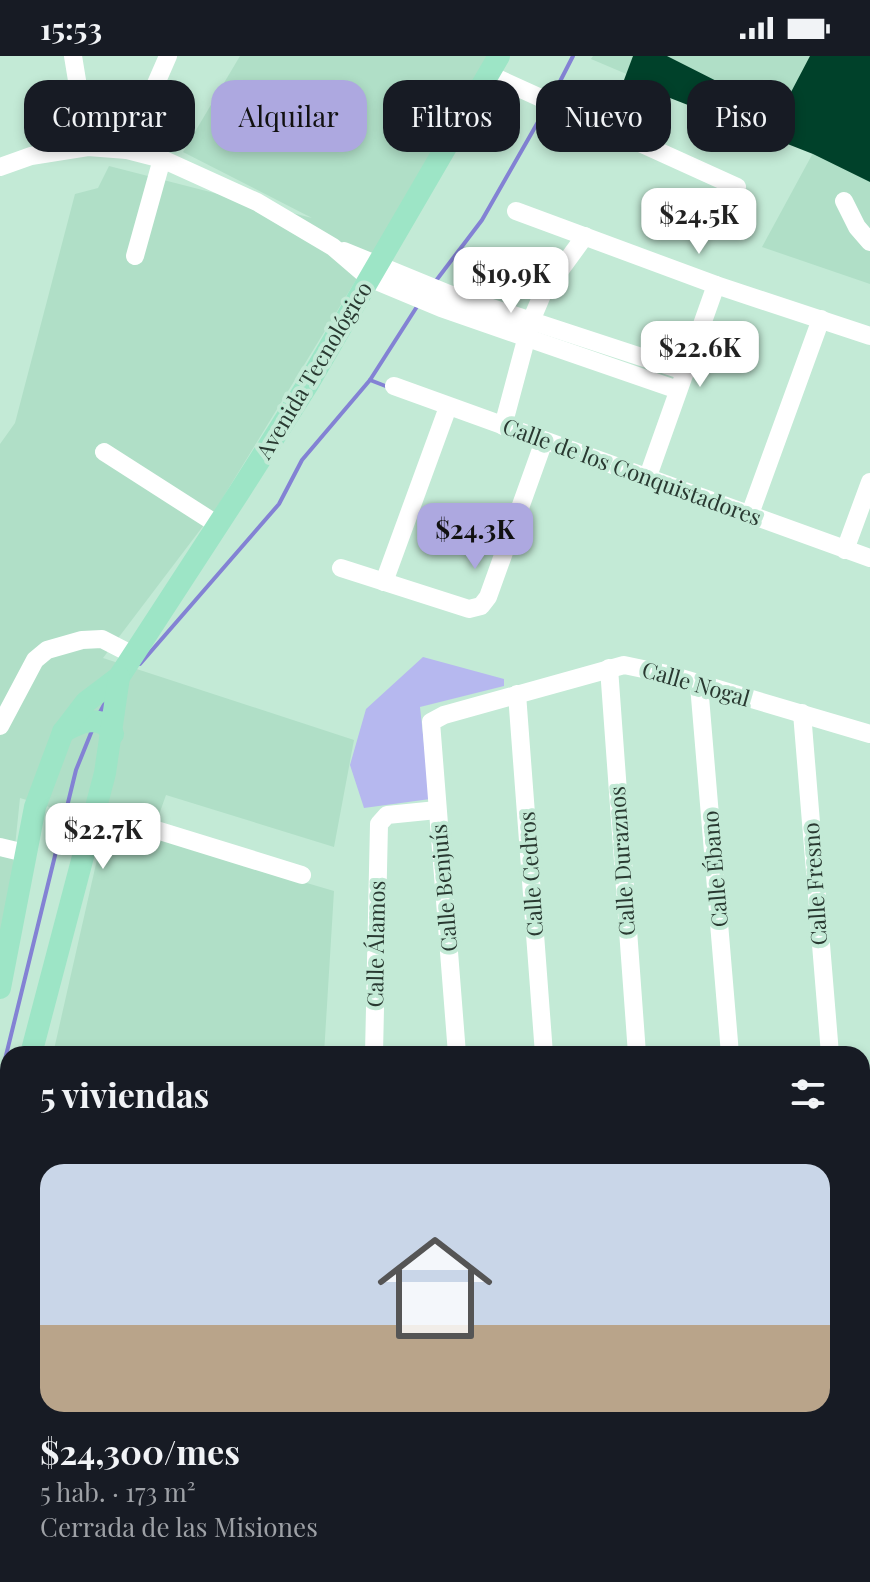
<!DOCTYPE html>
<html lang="es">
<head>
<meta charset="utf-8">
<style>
  :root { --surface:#171b24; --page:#20242c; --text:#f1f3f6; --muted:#9ea1a6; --line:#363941; --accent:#ada8e0 }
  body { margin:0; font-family:"Playfair Display",serif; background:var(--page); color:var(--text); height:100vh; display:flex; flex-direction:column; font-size:30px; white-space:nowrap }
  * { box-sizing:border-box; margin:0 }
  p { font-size:26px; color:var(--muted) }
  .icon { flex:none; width:44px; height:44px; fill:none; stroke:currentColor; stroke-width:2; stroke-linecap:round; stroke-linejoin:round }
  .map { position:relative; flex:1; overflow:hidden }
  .details { position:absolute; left:0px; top:990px; width:870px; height:536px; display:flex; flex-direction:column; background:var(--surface); border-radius:24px 24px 0 0; box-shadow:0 4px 12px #0003 }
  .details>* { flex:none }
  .hud { position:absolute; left:24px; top:24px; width:822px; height:72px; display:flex; gap:16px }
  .price { position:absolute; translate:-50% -68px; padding:0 18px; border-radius:16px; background:#fff; color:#222; font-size:26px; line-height:52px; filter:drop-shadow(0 2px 4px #0008) }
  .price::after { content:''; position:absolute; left:50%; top:48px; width:24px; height:18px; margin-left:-12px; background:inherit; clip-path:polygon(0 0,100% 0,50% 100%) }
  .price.on { background:var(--accent); color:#111 }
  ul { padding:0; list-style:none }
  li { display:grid; align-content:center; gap:16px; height:424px; padding:0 40px }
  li+li { border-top:2px solid var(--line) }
  li span { display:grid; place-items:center; height:248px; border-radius:24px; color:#555 }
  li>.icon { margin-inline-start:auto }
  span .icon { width:144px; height:144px; fill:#fffc; stroke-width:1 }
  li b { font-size:34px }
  h2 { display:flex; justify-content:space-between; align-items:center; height:96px; padding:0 40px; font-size:34px }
  .tag { padding:0 28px; border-radius:24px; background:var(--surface); box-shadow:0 4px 12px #0003; font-size:28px; line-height:72px }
  .tag.on { background:var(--accent); color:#111 }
  .status { display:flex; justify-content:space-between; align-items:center; height:56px; padding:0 40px; background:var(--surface); direction:ltr }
  .status svg { height:22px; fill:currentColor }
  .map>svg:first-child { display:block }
</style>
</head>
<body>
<div class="status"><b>15:53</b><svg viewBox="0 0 49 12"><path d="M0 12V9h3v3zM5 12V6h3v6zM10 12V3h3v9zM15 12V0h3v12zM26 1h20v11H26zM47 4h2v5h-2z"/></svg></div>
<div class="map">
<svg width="870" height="1526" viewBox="0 0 870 1526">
  <rect width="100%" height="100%" fill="#c3ead6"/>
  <g fill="#b0dfc7">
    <path d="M240,0H493L216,453L103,602L354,684L334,791L166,739L151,781L334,835L324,998H53L105,768L20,742L8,858L0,893V388L15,367L75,138L98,132L109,110L312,162L183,96Z"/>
    <path d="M593,0H870V228L762,191L813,97L591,3Z"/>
    <path d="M2,1102L8,1104V1237L0,1234Z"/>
  </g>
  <g fill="#b6b8ef">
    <path d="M423,601L504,623V630L420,651L430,743L364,752L350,709L366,653Z"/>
    <path d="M537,1518H741L742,1526H538Z"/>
  </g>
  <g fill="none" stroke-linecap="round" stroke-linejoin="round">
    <g stroke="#8382d4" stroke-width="4">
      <path d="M552,41L573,0"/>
      <path d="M435,226L482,164L546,52"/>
      <path d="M370,324L388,331"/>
      <path d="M140,608L279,448L302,404L370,324L418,249"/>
      <path d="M98,660L107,643"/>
      <path d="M0,1024L76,714L93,672"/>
    </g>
  </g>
  <path fill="#00412a" d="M633,0H667L780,57L810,0H870V126L813,98L624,24Z"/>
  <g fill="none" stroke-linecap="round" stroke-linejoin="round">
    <g stroke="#fff" stroke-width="18">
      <path d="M73,0L88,91"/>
      <path d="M488,18L737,131"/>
      <path d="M441,49L463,59"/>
      <path d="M432,66L453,78"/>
      <path d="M127,94L168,0"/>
      <path d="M0,111L31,100L88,91L127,94L162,103L257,146L333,191L369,222L441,252L678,334"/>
      <path d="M844,145L857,171L870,186"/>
      <path d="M516,155L716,229L870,280"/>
      <path d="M344,195L449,238L684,315"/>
      <path d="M135,200L162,103"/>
      <path d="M394,330L870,502"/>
      <path d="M503,370L531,265L542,239L585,180"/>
      <path d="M104,396L218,469"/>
      <path d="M647,423L716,229"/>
      <path d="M750,458L821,263"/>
      <path d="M845,494L870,426"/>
      <path d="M341,512L469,553L481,550L488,541L544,385"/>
      <path d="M384,526L448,351"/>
      <path d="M609,612L637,998"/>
      <path d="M699,629L730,998"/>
      <path d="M517,638L544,998"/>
      <path d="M802,657L830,998"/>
      <path d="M0,670L35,604L47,594L82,584L102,583L133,599"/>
      <path d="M95,755L302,819"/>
      <path d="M0,791L25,797"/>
      <path d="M374,998L379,768L387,759L437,754"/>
      <path d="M457,998L431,666L444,659L624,609L667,618L870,678"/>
      <path d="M862,1129L870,1128"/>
      <path d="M0,1167L8,1171"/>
      <path d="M862,1220L870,1219"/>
      <path d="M0,1285L8,1288"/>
      <path d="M862,1291L870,1289"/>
      <path d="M0,1334L8,1338"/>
      <path d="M862,1419L870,1417"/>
      <path d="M0,1428L8,1444L0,1467"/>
      <path d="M165,1518L180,1526"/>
      <path d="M268,1518L284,1526"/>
      <path d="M522,1518L523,1526"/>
      <path d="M808,1518L810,1526"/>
      <path d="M29,1526L33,1518"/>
      <path d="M372,1526L505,1518"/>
    </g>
    <g stroke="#9de5c6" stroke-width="22">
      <path d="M63,676C80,666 101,657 113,678"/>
      <path d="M0,932L35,751L63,676L86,646L119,621L240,435L308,328L499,0"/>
      <path d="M31,998L105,717L119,621"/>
      <path d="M0,1085L8,1067"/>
    </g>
  </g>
  <g text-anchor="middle" stroke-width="8" stroke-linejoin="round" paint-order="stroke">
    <g font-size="22" fill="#293931" stroke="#c3ead6">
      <text transform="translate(314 314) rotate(-59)" y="8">Avenida Tecnológico</text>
      <text transform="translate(632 416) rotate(20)" y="8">Calle de los Conquistadores</text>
      <text transform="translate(696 628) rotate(16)" y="8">Calle Nogal</text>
      <text transform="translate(622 805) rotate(-94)" y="8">Calle Duraznos</text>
      <text transform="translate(715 813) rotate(-95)" y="8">Calle Ébano</text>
      <text transform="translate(531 818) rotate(-94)" y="8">Calle Cedros</text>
      <text transform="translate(815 828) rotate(-94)" y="8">Calle Fresno</text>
      <text transform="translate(444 832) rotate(-95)" y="8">Calle Benjuís</text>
      <text transform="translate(376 888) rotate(-89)" y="8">Calle Álamos</text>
    </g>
  </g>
</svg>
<b class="price" style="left:699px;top:200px">$24.5K</b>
<b class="price" style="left:511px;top:259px">$19.9K</b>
<b class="price" style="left:700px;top:333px">$22.6K</b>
<b class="price on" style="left:475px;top:515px">$24.3K</b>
<b class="price" style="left:103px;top:815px">$22.7K</b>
<div class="hud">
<a class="tag">Comprar</a>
<a class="tag on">Alquilar</a>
<a class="tag">Filtros</a>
<a class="tag">Nuevo</a>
<a class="tag">Piso</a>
</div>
<section class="details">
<h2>5 viviendas<svg class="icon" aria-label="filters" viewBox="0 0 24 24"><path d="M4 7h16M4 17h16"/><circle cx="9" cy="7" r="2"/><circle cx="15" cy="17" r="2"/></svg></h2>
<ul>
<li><span style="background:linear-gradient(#c9d6e8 65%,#b9a48a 0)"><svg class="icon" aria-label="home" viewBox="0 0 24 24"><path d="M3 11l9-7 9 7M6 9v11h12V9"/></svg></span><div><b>$24,300/mes</b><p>5 hab. · 173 m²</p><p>Cerrada de las Misiones</p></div></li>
</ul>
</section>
</div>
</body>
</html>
